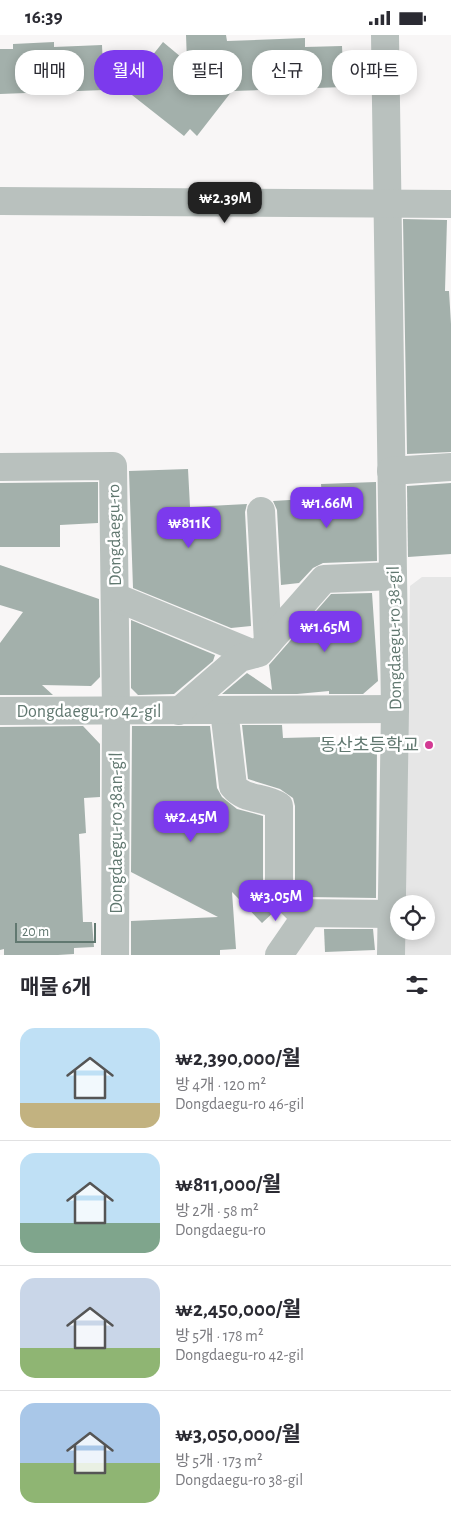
<!DOCTYPE html>
<html lang="ko">
<head>
<meta charset="utf-8">
<style>
  :root { --surface:#fff; --page:#f2f2f3; --text:#2b2b33; --muted:#7c7c81; --line:#e1e1e2; --accent:#7c3aed }
  body { margin:0; font-family:"Alegreya Sans","Noto Sans KR",sans-serif; background:var(--page); color:var(--text); height:100vh; display:flex; flex-direction:column; font-size:19px; white-space:nowrap }
  * { box-sizing:border-box; margin:0 }
  p { font-size:16px; color:var(--muted) }
  .icon { flex:none; width:28px; height:28px; fill:none; stroke:currentColor; stroke-width:2; stroke-linecap:round; stroke-linejoin:round }
  .map { position:relative; height:920px; overflow:hidden }
  .sheet { display:flex; flex-direction:column; background:var(--surface); flex:1 }
  .sheet>* { flex:none }
  .top-card { position:absolute; left:15px; top:15px; width:421px; height:45px; display:flex; gap:10px }
  .tools { position:absolute; left:390px; top:860px; display:grid; gap:10px }
  .tools a { display:grid; place-items:center; width:45px; height:45px; border-radius:50%; background:var(--surface); box-shadow:0 2px 12px #0003; font-size:25px }
  .scale { position:absolute; left:15px; bottom:12px; width:81px; box-sizing:border-box; padding-left:5px; border:2px solid #617870; border-top:0; font-size:14px; line-height:18px; white-space:nowrap; color:#617870; -webkit-text-stroke:4px #fff; paint-order:stroke }
  .price { position:absolute; translate:-50% -42px; padding:0 11px; border-radius:10px; background:var(--accent); color:#fff; font-size:16px; line-height:32px; filter:drop-shadow(0 1px 2px #0008) }
  .price::after { content:''; position:absolute; left:50%; top:30px; width:15px; height:11px; margin-left:-8px; background:inherit; clip-path:polygon(0 0,100% 0,50% 100%) }
  .price.active { background:#222; color:#fff }
  ul { padding:0; list-style:none }
  li { display:flex; align-items:center; gap:15px; height:125px; padding:0 20px }
  li+li { border-top:1px solid var(--line) }
  li span { display:grid; place-items:center; flex:none; width:140px; height:100px; border-radius:15px; color:#555 }
  li>.icon { margin-inline-start:auto }
  span .icon { width:60px; height:60px; fill:#fffc; stroke-width:1 }
  li b { font-size:21px }
  h2 { display:flex; justify-content:space-between; align-items:center; height:60px; padding:0 20px; font-size:21px }
  .tag { padding:0 18px; border-radius:20px; background:var(--surface); box-shadow:0 2px 12px #0003; font-size:18px; line-height:45px }
  .tag.active { background:var(--accent); color:#fff }
  .status { display:flex; justify-content:space-between; align-items:center; height:35px; padding:0 25px; background:var(--surface); direction:ltr }
  .status svg { height:14px; fill:currentColor }
  .map>svg:first-child { display:block }
</style>
</head>
<body>
<div class="status"><b>16:39</b><svg viewBox="0 0 49 12"><path d="M0 12V9h3v3zM5 12V6h3v6zM10 12V3h3v9zM15 12V0h3v12zM26 1h20v11H26zM47 4h2v5h-2z"/></svg></div>
<div class="map">
<svg width="451" height="920" viewBox="0 0 451 920">
  <rect width="100%" height="100%" fill="#f8f6f6"/>
  <path fill="#e6e6e6" d="M422,542H451V920H403V896H426V869H404L410,551Z"/>
  <g fill="#a3b0ab">
    <path d="M186,0H226L227,6L305,3V12L342,11L344,52L232,56L197,101L190,94L184,101L118,49L141,20L148,26L163,7L187,27Z"/>
    <path d="M54,7V12L102,10L104,55L0,59V14H13V9Z"/>
    <path d="M403,184L447,185L445,256H449L451,289V417L407,419Z"/>
    <path d="M188,434L190,472L247,469L245,477L251,591L231,593L133,553L129,436Z"/>
    <path d="M98,447V488L60,490V512H0V448Z"/>
    <path d="M376,447L377,526L323,528L313,533L299,548L281,550L277,475L273,466L322,463L321,449Z"/>
    <path d="M451,448V519L408,522L407,451Z"/>
    <path d="M0,530L99,564L100,642L91,651L42,650L53,660H0V608L23,577L0,570Z"/>
    <path d="M372,558L378,646L363,659H329V656L297,659H222L247,638L272,655L269,630L331,559Z"/>
    <path d="M131,585L215,620L213,626L174,659L138,660L131,653Z"/>
    <path d="M242,690H282L283,703L322,702V712L377,711L376,863L308,862L295,850V771L293,763L280,754L248,744Z"/>
    <path d="M83,691L100,709V762L84,763L86,798L79,799L83,887H92L94,912L74,913V919L58,920H4V914L0,915V692Z"/>
    <path d="M132,691H210L217,753L222,762L237,774L263,781V856L268,867L276,875L262,888L232,857L236,914L220,915V920H131V886L218,882L131,837Z"/>
    <path d="M324,894H373L375,915L325,917Z"/>
  </g>
  <g fill="none" stroke-linecap="round" stroke-linejoin="round">
    <g stroke="#b9c1be" stroke-width="28">
      <path d="M385,0L395,674L391,920"/>
      <path d="M0,166L451,169"/>
      <path d="M0,432L113,431L116,676L115,920"/>
      <path d="M391,436L451,432"/>
      <path d="M261,476L268,608"/>
      <path d="M115,562L254,619"/>
      <path d="M224,675L233,751C245,766 264,761 279,771V856L301,878L392,879"/>
      <path d="M0,676L395,674"/>
      <path d="M179,676L240,623L259,618L324,544L393,541"/>
      <path d="M279,920L308,878"/>
    </g>
  </g>
  <circle fill="#d33a93" stroke="#fff" stroke-width="2" cx="429" cy="710" r="5"/>
  <g text-anchor="middle" stroke-width="5" stroke-linejoin="round" paint-order="stroke">
    <g font-size="18" fill="#617870" stroke="#fff">
      <text transform="translate(114 500) rotate(-91)" y="6">Dongdaegu-ro</text>
      <text transform="translate(394 603) rotate(-91)" y="6">Dongdaegu-ro 38-gil</text>
      <text x="89" y="682">Dongdaegu-ro 42-gil</text>
      <text transform="translate(116 798) rotate(-90)" y="6">Dongdaegu-ro 38an-gil</text>
    </g>
    <g font-size="18" fill="#617870" stroke="#fff" text-anchor="end">
      <text x="419" y="716">동산초등학교</text>
    </g>
  </g>
</svg>
<div class="tools">
<a><svg class="icon" aria-label="locate" viewBox="0 0 24 24"><circle cx="12" cy="12" r="6"/><path d="M12 2v4M12 18v4M2 12h4M18 12h4"/></svg></a>
</div>
<div class="scale">20 m</div>
<b class="price active" style="left:225px;top:189px">₩2.39M</b>
<b class="price" style="left:327px;top:494px">₩1.66M</b>
<b class="price" style="left:189px;top:514px">₩811K</b>
<b class="price" style="left:325px;top:618px">₩1.65M</b>
<b class="price" style="left:191px;top:808px">₩2.45M</b>
<b class="price" style="left:276px;top:887px">₩3.05M</b>
<div class="top-card">
<a class="tag">매매</a>
<a class="tag active">월세</a>
<a class="tag">필터</a>
<a class="tag">신규</a>
<a class="tag">아파트</a>
</div>
</div>
<section class="sheet">
<h2>매물 6개<svg class="icon" aria-label="filters" viewBox="0 0 24 24"><path d="M4 7h16M4 17h16"/><circle cx="9" cy="7" r="2"/><circle cx="15" cy="17" r="2"/></svg></h2>
<ul>
<li><span style="background:linear-gradient(#bfe0f5 75%,#c2b280 0)"><svg class="icon" aria-label="home" viewBox="0 0 24 24"><path d="M3 11l9-7 9 7M6 9v11h12V9"/></svg></span><div><b>₩2,390,000/월</b><p>방 4개 · 120 m²</p><p>Dongdaegu-ro 46-gil</p></div></li>
<li><span style="background:linear-gradient(#bfe0f5 70%,#7fa58c 0)"><svg class="icon" aria-label="home" viewBox="0 0 24 24"><path d="M3 11l9-7 9 7M6 9v11h12V9"/></svg></span><div><b>₩811,000/월</b><p>방 2개 · 58 m²</p><p>Dongdaegu-ro</p></div></li>
<li><span style="background:linear-gradient(#c9d6e8 70%,#8fb573 0)"><svg class="icon" aria-label="home" viewBox="0 0 24 24"><path d="M3 11l9-7 9 7M6 9v11h12V9"/></svg></span><div><b>₩2,450,000/월</b><p>방 5개 · 178 m²</p><p>Dongdaegu-ro 42-gil</p></div></li>
<li><span style="background:linear-gradient(#a9c7e8 60%,#8fb573 0)"><svg class="icon" aria-label="home" viewBox="0 0 24 24"><path d="M3 11l9-7 9 7M6 9v11h12V9"/></svg></span><div><b>₩3,050,000/월</b><p>방 5개 · 173 m²</p><p>Dongdaegu-ro 38-gil</p></div></li>
</ul>
</section>
</body>
</html>
